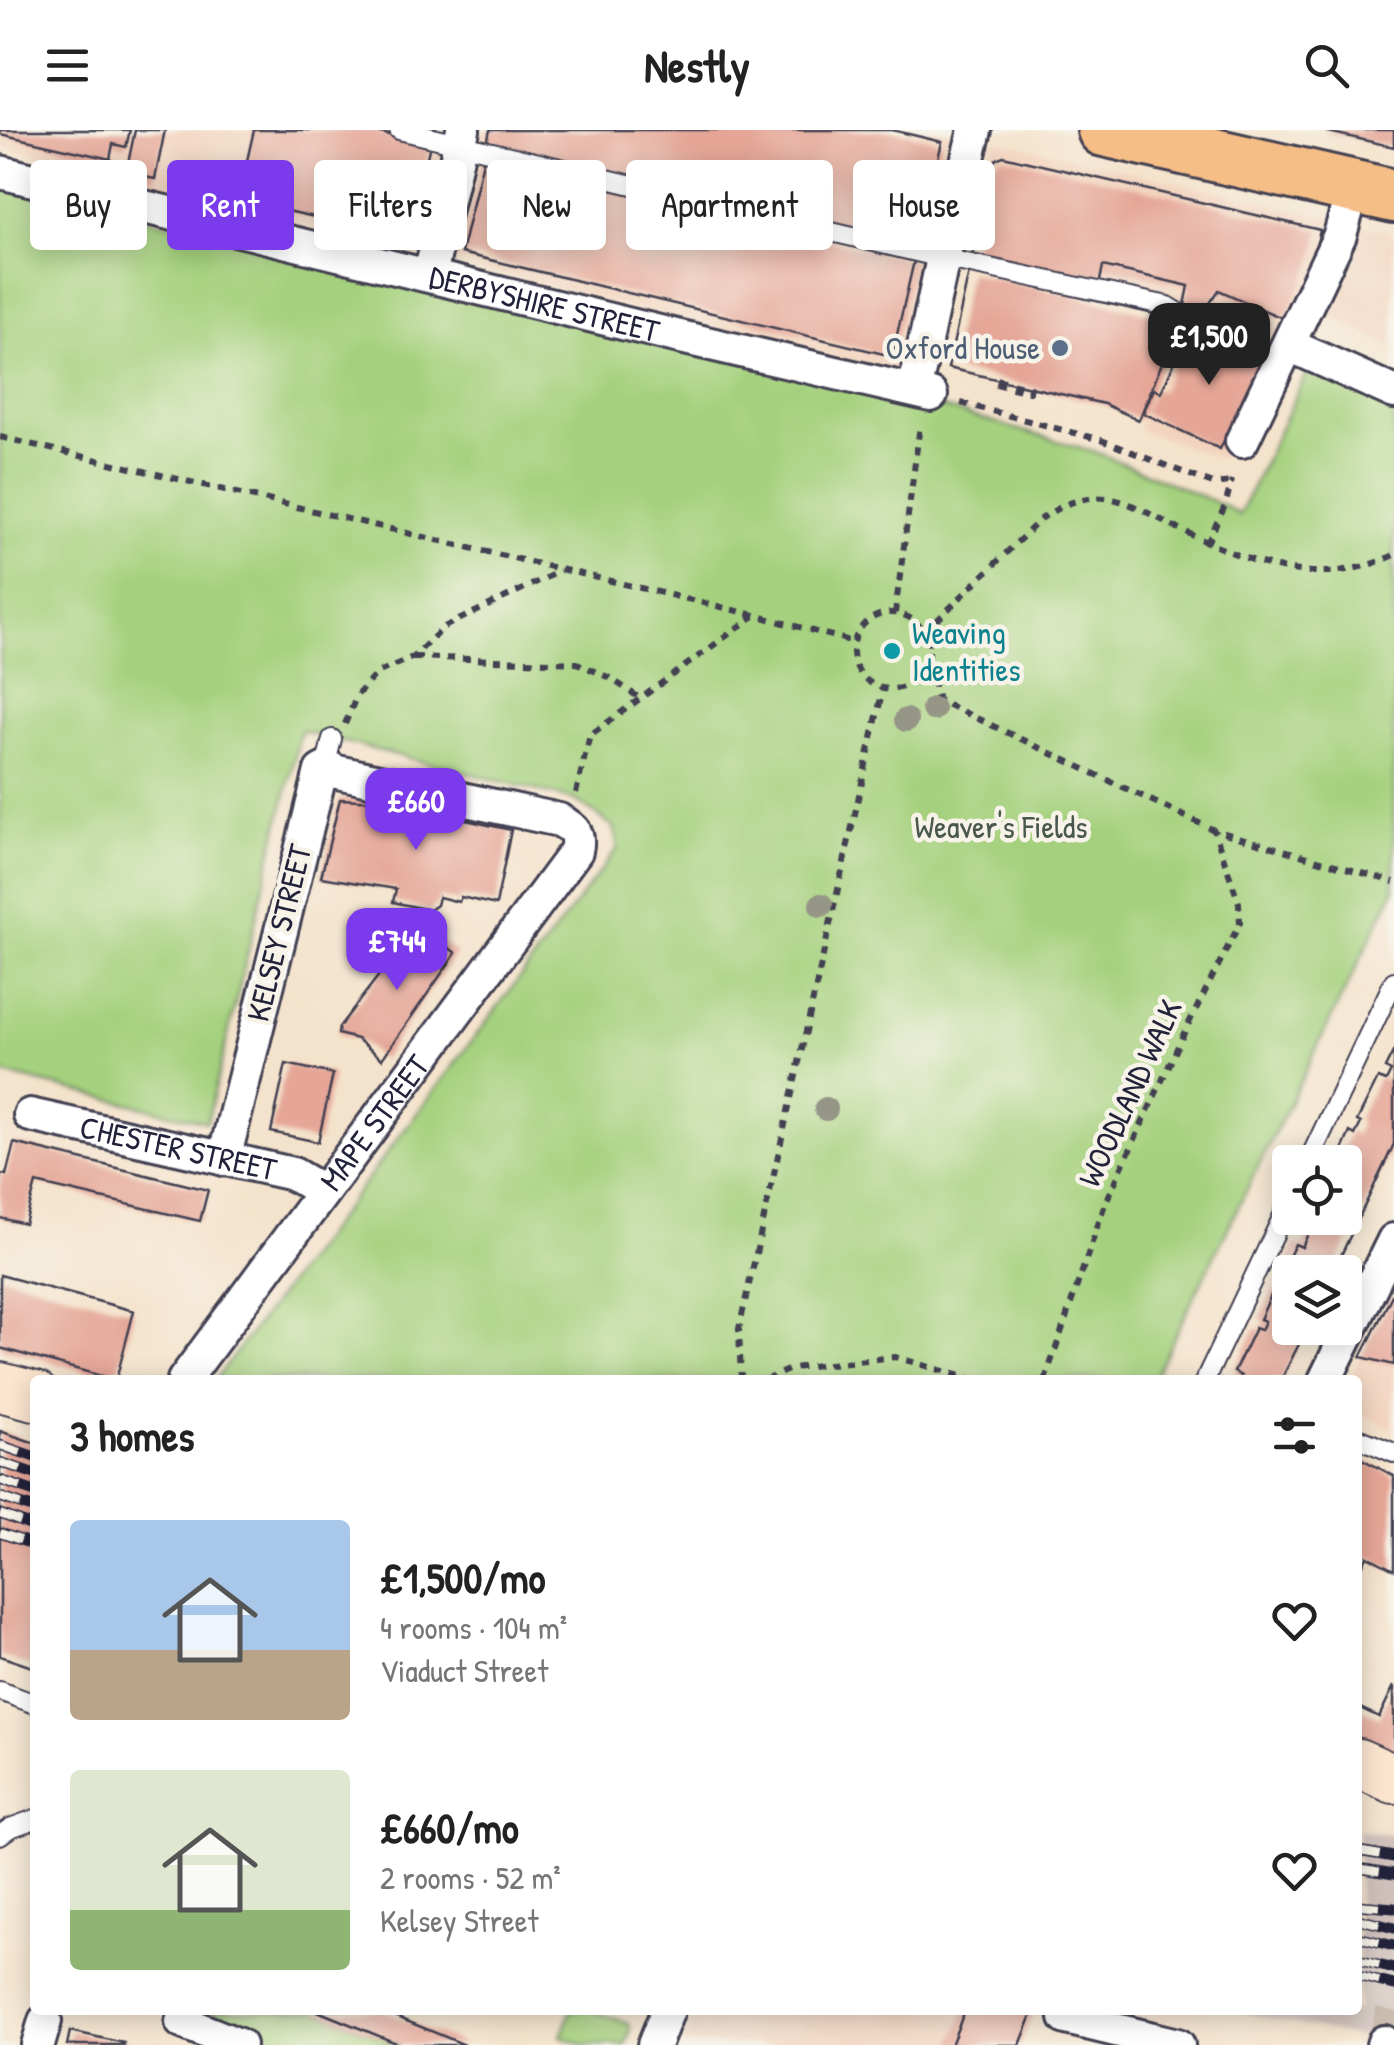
<!DOCTYPE html>
<html lang="en">
<head>
<meta charset="utf-8">
<style>
  :root { --surface:#fff; --page:#f2f2f2; --text:#222; --muted:#767676; --accent:#7c3aed }
  body { margin:0; font-family:"Patrick Hand",sans-serif; background:var(--page); color:var(--text); height:100vh; display:flex; flex-direction:column; font-size:38px; white-space:nowrap }
  * { box-sizing:border-box; margin:0 }
  p { font-size:32px; color:var(--muted) }
  .icon { flex:none; width:55px; height:55px; fill:none; stroke:currentColor; stroke-width:2; stroke-linecap:round; stroke-linejoin:round }
  .map { position:relative; flex:1; overflow:hidden }
  .panel { position:absolute; left:30px; top:1245px; width:1332px; height:640px; display:flex; flex-direction:column; background:var(--surface); border-radius:10px; box-shadow:0 5px 25px #0003 }
  .panel>* { flex:none }
  .guide { position:absolute; left:30px; top:30px; width:1335px; height:90px; display:flex; gap:20px }
  .tools { position:absolute; left:1272px; top:1015px; display:grid; gap:20px }
  .tools a { display:grid; place-items:center; width:90px; height:90px; border-radius:10px; background:var(--surface); box-shadow:0 5px 25px #0003; font-size:50px }
  .price { position:absolute; translate:-50% -85px; padding:0 22px; border-radius:20px; background:var(--accent); color:#fff; font-size:32px; line-height:65px; filter:drop-shadow(0 2px 5px #0008) }
  .price::after { content:''; position:absolute; left:50%; top:60px; width:30px; height:22px; margin-left:-15px; background:inherit; clip-path:polygon(0 0,100% 0,50% 100%) }
  .price.on { background:#222; color:#fff }
  ul { padding:0; list-style:none }
  li { display:flex; align-items:center; gap:30px; height:250px; padding:0 40px }
  li span { display:grid; place-items:center; flex:none; width:280px; height:200px; border-radius:10px; color:#555 }
  li>.icon { margin-inline-start:auto }
  span .icon { width:120px; height:120px; fill:#fffc; stroke-width:1 }
  li b { font-size:42px }
  h2 { display:flex; justify-content:space-between; align-items:center; height:120px; padding:0 40px; font-size:42px }
  .pill { padding:0 35px; border-radius:10px; background:var(--surface); box-shadow:0 5px 25px #0003; font-size:35px; line-height:90px }
  .pill.on { background:var(--accent); color:#fff }
  header { display:flex; justify-content:space-between; align-items:center; height:130px; padding:0 40px; background:var(--surface); font-size:45px; font-weight:700 }
  .map>svg:first-child { display:block }
</style>
</head>
<body>
<header><svg class="icon" aria-label="menu" viewBox="0 0 24 24"><path d="M4 6h16M4 12h16M4 18h16"/></svg>Nestly<svg class="icon" aria-label="search" viewBox="0 0 24 24"><circle cx="10" cy="10" r="6"/><path d="M15 15l6 6"/></svg></header>
<div class="map">
<svg width="1394" height="1915" viewBox="0 0 1394 1915">
  <rect width="100%" height="100%" fill="#f7f3e8"/>
  <filter id="ink" filterUnits="userSpaceOnUse"><feTurbulence type="fractalNoise" baseFrequency=".01" numOctaves="2"/><feDisplacementMap in="SourceGraphic" scale="20" xChannelSelector="R" yChannelSelector="G"/><feConvolveMatrix kernelMatrix="1 2 1 2 8 2 1 2 1" color-interpolation-filters="sRGB"/></filter>
  <filter id="wash" filterUnits="userSpaceOnUse"><feTurbulence type="fractalNoise" baseFrequency=".0048" numOctaves="4" result="noise"/><feDisplacementMap in="SourceGraphic" scale="40" xChannelSelector="R" yChannelSelector="G"/><feGaussianBlur stdDeviation="2.25" result="paint"/><feColorMatrix in="noise" values="0 0 0 0 0 0 0 0 0 0 0 0 0 0 0 0 0 1.4 0 .05"/><feComposite in="paint" operator="in"/></filter>
  <g filter="url(#wash)">
    <rect width="100%" height="100%" fill="#f4e3cc"/>
    <g fill="#f3d4bf">
      <path d="M0,0H939L952,3L899,245L0,16Z"/>
      <path d="M995,10L1394,103V217L1297,170L1220,329L1138,299L1188,185L967,129Z"/>
      <path d="M1394,1161V1300L1358,1282V1250H1349Z"/>
      <path d="M697,1880H965L951,1915H684Z"/>
    </g>
    <path fill="#cfc0bb" d="M1358,1701L1394,1705V1914L1229,1880H1358Z"/>
    <g fill="#a5d17e" stroke="#647a5c" stroke-width="2.5">
      <path d="M0,54L929,274L1096,322L1225,376L1239,385L1312,232L1394,271V761L1153,1250H215L618,718L614,697L575,670L301,601L207,992L0,943Z"/>
      <path d="M206,1880H315L401,1915H292Z"/>
      <path d="M571,1880H593L629,1894L630,1901L625,1915H583L561,1906Z"/>
    </g>
    <g id="blocks">
      <g fill="#e5a697">
        <path d="M0,0H130L126,17L113,14L110,29L0,4Z"/>
        <path d="M135,0H165L155,49L126,43Z"/>
        <path d="M254,0H367L430,14L409,108L238,70Z"/>
        <path d="M490,0H892L942,12L918,114L487,14Z"/>
        <path d="M1324,0H1394V17L1324,1Z"/>
        <path d="M1003,26L1320,100L1312,136L1284,189L1219,160L1201,186L1184,180L1189,156L1103,136L1099,156L972,127L995,30Z"/>
        <path d="M484,27L914,131L892,226L461,123Z"/>
        <path d="M969,142L1154,184L1176,198L1139,290L1104,274L948,238Z"/>
        <path d="M1218,194L1268,218L1220,319L1143,283L1154,259L1161,262L1179,223L1200,233Z"/>
        <path d="M340,669L379,671L511,700L496,775L461,767L459,772L439,767L437,775L430,780L393,772L396,759L321,747Z"/>
        <path d="M424,800L456,823L382,929L357,909L338,904L339,897L410,805L417,811Z"/>
        <path d="M1394,920V1014L1333,1142H1290V1198H1307L1281,1250H1239L1241,1246L1234,1242L1255,1198L1261,1200L1265,1191L1260,1189L1273,1161L1279,1163L1284,1153L1289,1142L1283,1139L1295,1114L1302,1117L1308,1104L1303,1102L1310,1088H1345L1346,1030L1339,1027L1350,1002L1355,1005L1361,993L1357,991L1378,948L1386,951L1391,941L1385,938Z"/>
        <path d="M286,934L333,944L318,1012L271,1002Z"/>
        <path d="M14,1013L208,1060L200,1091L36,1053L25,1094L0,1088V1051L1,1044L6,1045Z"/>
        <path d="M0,1145L134,1181L116,1250L0,1218Z"/>
        <path d="M1394,1161V1235L1361,1227Z"/>
        <path d="M0,1301L35,1313V1538L0,1526Z"/>
        <path d="M1358,1327L1394,1346V1440L1367,1426L1358,1445Z"/>
        <path d="M1394,1556V1629L1358,1614V1577L1379,1587Z"/>
        <path d="M315,1880H380L465,1915H401Z"/>
        <path d="M965,1880H1034L1020,1915H951Z"/>
        <path d="M70,1901L124,1913V1915H67Z"/>
      </g>
    </g>
  </g>
  <g filter="url(#ink)">
    <use href="#blocks" fill-opacity="0" stroke="#423f51" stroke-width="2.5"/>
    <g fill="none" stroke-linecap="round" stroke-linejoin="round">
      <path stroke="#cabcaf" stroke-width="32" stroke-dasharray="32 16" stroke-linecap="butt" d="M1384,1912L1394,1873"/>
      <g stroke="#423f51" stroke-width="22">
        <g id="service">
          <path d="M399,0L929,125L1168,176L1202,197"/>
          <path d="M325,638L332,609"/>
          <path d="M1308,1032L1394,851"/>
          <path d="M1205,1250L1290,1071"/>
          <path d="M1358,1308L1394,1323"/>
          <path d="M0,1561L35,1574"/>
          <path d="M0,1705L10,1698L35,1689"/>
        </g>
      </g>
      <g stroke="#423f51" stroke-width="38">
        <g id="minor">
          <path id="s1" d="M0,42L676,206L931,265"/>
          <path d="M430,145L463,0"/>
          <path d="M1289,215L1394,262"/>
          <path d="M913,260L919,240L943,128L975,0"/>
          <path d="M1242,311L1340,105L1354,55"/>
          <path id="s2" d="M30,985L293,1044L322,1061"/>
          <path id="s3" d="M184,1250L576,721C580,703 574,698 559,690L333,641L329,637L321,641L224,1029"/>
          <path d="M1325,1250L1394,1110"/>
          <path d="M1066,1888L1178,1915"/>
          <path d="M182,1892L239,1915"/>
          <path d="M38,1915L45,1891"/>
          <path d="M654,1915L668,1880"/>
          <path d="M1383,1915L1384,1912"/>
        </g>
      </g>
      <g stroke="#423f51" stroke-width="52">
        <g id="secondary">
          <path d="M0,1257L35,1266"/>
          <path d="M1358,1633L1394,1649"/>
        </g>
      </g>
      <g stroke="#423f51" stroke-width="58">
        <path id="primary" d="M1104,0L1394,66"/>
      </g>
      <g stroke="#423f51" stroke-width="6" stroke-dasharray="8 8" stroke-linecap="butt">
        <path d="M996,254L1029,262L1030,258L997,249"/>
        <path d="M961,273L1101,310L1213,354L1231,352"/>
        <path d="M0,307L755,485L854,512"/>
        <path d="M1207,413L1225,376L1232,350"/>
        <path d="M895,483L920,295"/>
        <circle cx="891" cy="521" r="38"/>
        <path d="M925,502L1041,389C1061,375 1082,365 1107,368C1129,371 1152,385 1171,395C1246,431 1312,463 1394,425"/>
        <path d="M414,527L577,533L610,548L641,569"/>
        <path d="M928,534L938,570L1214,700L1394,752"/>
        <path d="M345,594L357,565L377,543L413,527L444,497L560,441"/>
        <path d="M576,663L590,605L754,486"/>
        <path d="M741,1250L739,1199L883,559"/>
        <path d="M766,1250L792,1238L895,1227L975,1250"/>
        <path d="M1045,1250L1105,1074L1184,903L1240,793L1239,773L1214,700"/>
      </g>
      <use href="#service" stroke="#fff" stroke-width="18"/>
      <use href="#minor" stroke="#fff" stroke-width="32"/>
      <use href="#secondary" stroke="#fbe5cf" stroke-width="48"/>
      <use href="#primary" stroke="#f6be87" stroke-width="52"/>
      <g stroke="#22223b" stroke-width="11">
        <g id="rail">
          <path d="M0,1315L35,1327"/>
          <path d="M0,1332L35,1344"/>
          <path d="M0,1350L35,1362"/>
          <path d="M0,1367L35,1379"/>
          <path d="M0,1384L35,1397"/>
          <path d="M0,1403L35,1415"/>
          <path d="M1358,1721L1394,1727"/>
          <path d="M1358,1738L1394,1744"/>
          <path d="M1358,1775L1394,1778"/>
          <path d="M1358,1789L1394,1798"/>
          <path d="M1358,1807L1394,1816"/>
          <path d="M1358,1830L1394,1839"/>
          <path d="M1358,1846L1394,1855"/>
        </g>
      </g>
      <use href="#rail" stroke="#f7f3e8" stroke-width="8" stroke-dasharray="22" stroke-linecap="butt"/>
    </g>
    <g fill="#969687">
      <circle cx="933" cy="579" r="12"/>
      <circle cx="906" cy="590" r="12"/>
      <circle cx="821" cy="775" r="12"/>
      <circle cx="826" cy="979" r="12"/>
    </g>
  </g>
  <circle fill="#5c6f8a" stroke="#f7f3e8" stroke-width="4" cx="1060" cy="218" r="10"/>
  <circle fill="#0f9aa8" stroke="#f7f3e8" stroke-width="4" cx="892" cy="521" r="10"/>
  <g text-anchor="middle" stroke-width="9" stroke-linejoin="round" paint-order="stroke">
    <g font-size="32" fill="#22223b" stroke="#f7f3e8">
      <text dy="11" stroke="none"><textPath href="#s1" startOffset="560">DERBYSHIRE STREET</textPath></text>
      <text transform="translate(279 803) rotate(-76)" y="11">KELSEY STREET</text>
      <text transform="translate(1130 963) rotate(-65)" y="11">WOODLAND WALK</text>
      <text dy="11" stroke="none"><textPath href="#s3" startOffset="320">MAPE STREET</textPath></text>
      <text dy="11" stroke="none"><textPath href="#s2" startOffset="152">CHESTER STREET</textPath></text>
    </g>
    <g font-size="32" fill="#4e5e75" stroke="#f7f3e8" text-anchor="end">
      <text x="1040" y="229">Oxford House</text>
    </g>
    <g font-size="32" fill="#0d838f" stroke="#f7f3e8" text-anchor="start">
      <text x="912" y="514">Weaving<tspan x="912" dy="37">Identities</tspan></text>
    </g>
    <g font-size="32" fill="#49574f" stroke="#f7f3e8">
      <text x="1001" y="708">Weaver's Fields</text>
    </g>
  </g>
</svg>
<div class="tools">
<a><svg class="icon" aria-label="locate" viewBox="0 0 24 24"><circle cx="12" cy="12" r="6"/><path d="M12 2v4M12 18v4M2 12h4M18 12h4"/></svg></a>
<a><svg class="icon" aria-label="layers" viewBox="0 0 24 24"><path d="M12 4l9 5-9 5-9-5zM3 14l9 5 9-5"/></svg></a>
</div>
<b class="price on" style="left:1209px;top:258px">£1,500</b>
<b class="price" style="left:416px;top:723px">£660</b>
<b class="price" style="left:397px;top:863px">£744</b>
<div class="guide">
<a class="pill">Buy</a>
<a class="pill on">Rent</a>
<a class="pill">Filters</a>
<a class="pill">New</a>
<a class="pill">Apartment</a>
<a class="pill">House</a>
</div>
<section class="panel">
<h2>3 homes<svg class="icon" aria-label="filters" viewBox="0 0 24 24"><path d="M4 7h16M4 17h16"/><circle cx="9" cy="7" r="2"/><circle cx="15" cy="17" r="2"/></svg></h2>
<ul>
<li><span style="background:linear-gradient(#a9c7e8 65%,#b9a48a 0)"><svg class="icon" aria-label="home" viewBox="0 0 24 24"><path d="M3 11l9-7 9 7M6 9v11h12V9"/></svg></span><div><b>£1,500/mo</b><p>4 rooms · 104 m²</p><p>Viaduct Street</p></div><svg class="icon" aria-label="heart" viewBox="0 0 24 24"><path d="M12 20l-8-8c-3-5 5-10 8-4 3-6 11-1 8 4z"/></svg></li>
<li><span style="background:linear-gradient(#dfe7d0 70%,#8fb573 0)"><svg class="icon" aria-label="home" viewBox="0 0 24 24"><path d="M3 11l9-7 9 7M6 9v11h12V9"/></svg></span><div><b>£660/mo</b><p>2 rooms · 52 m²</p><p>Kelsey Street</p></div><svg class="icon" aria-label="heart" viewBox="0 0 24 24"><path d="M12 20l-8-8c-3-5 5-10 8-4 3-6 11-1 8 4z"/></svg></li>
</ul>
</section>
</div>
</body>
</html>
